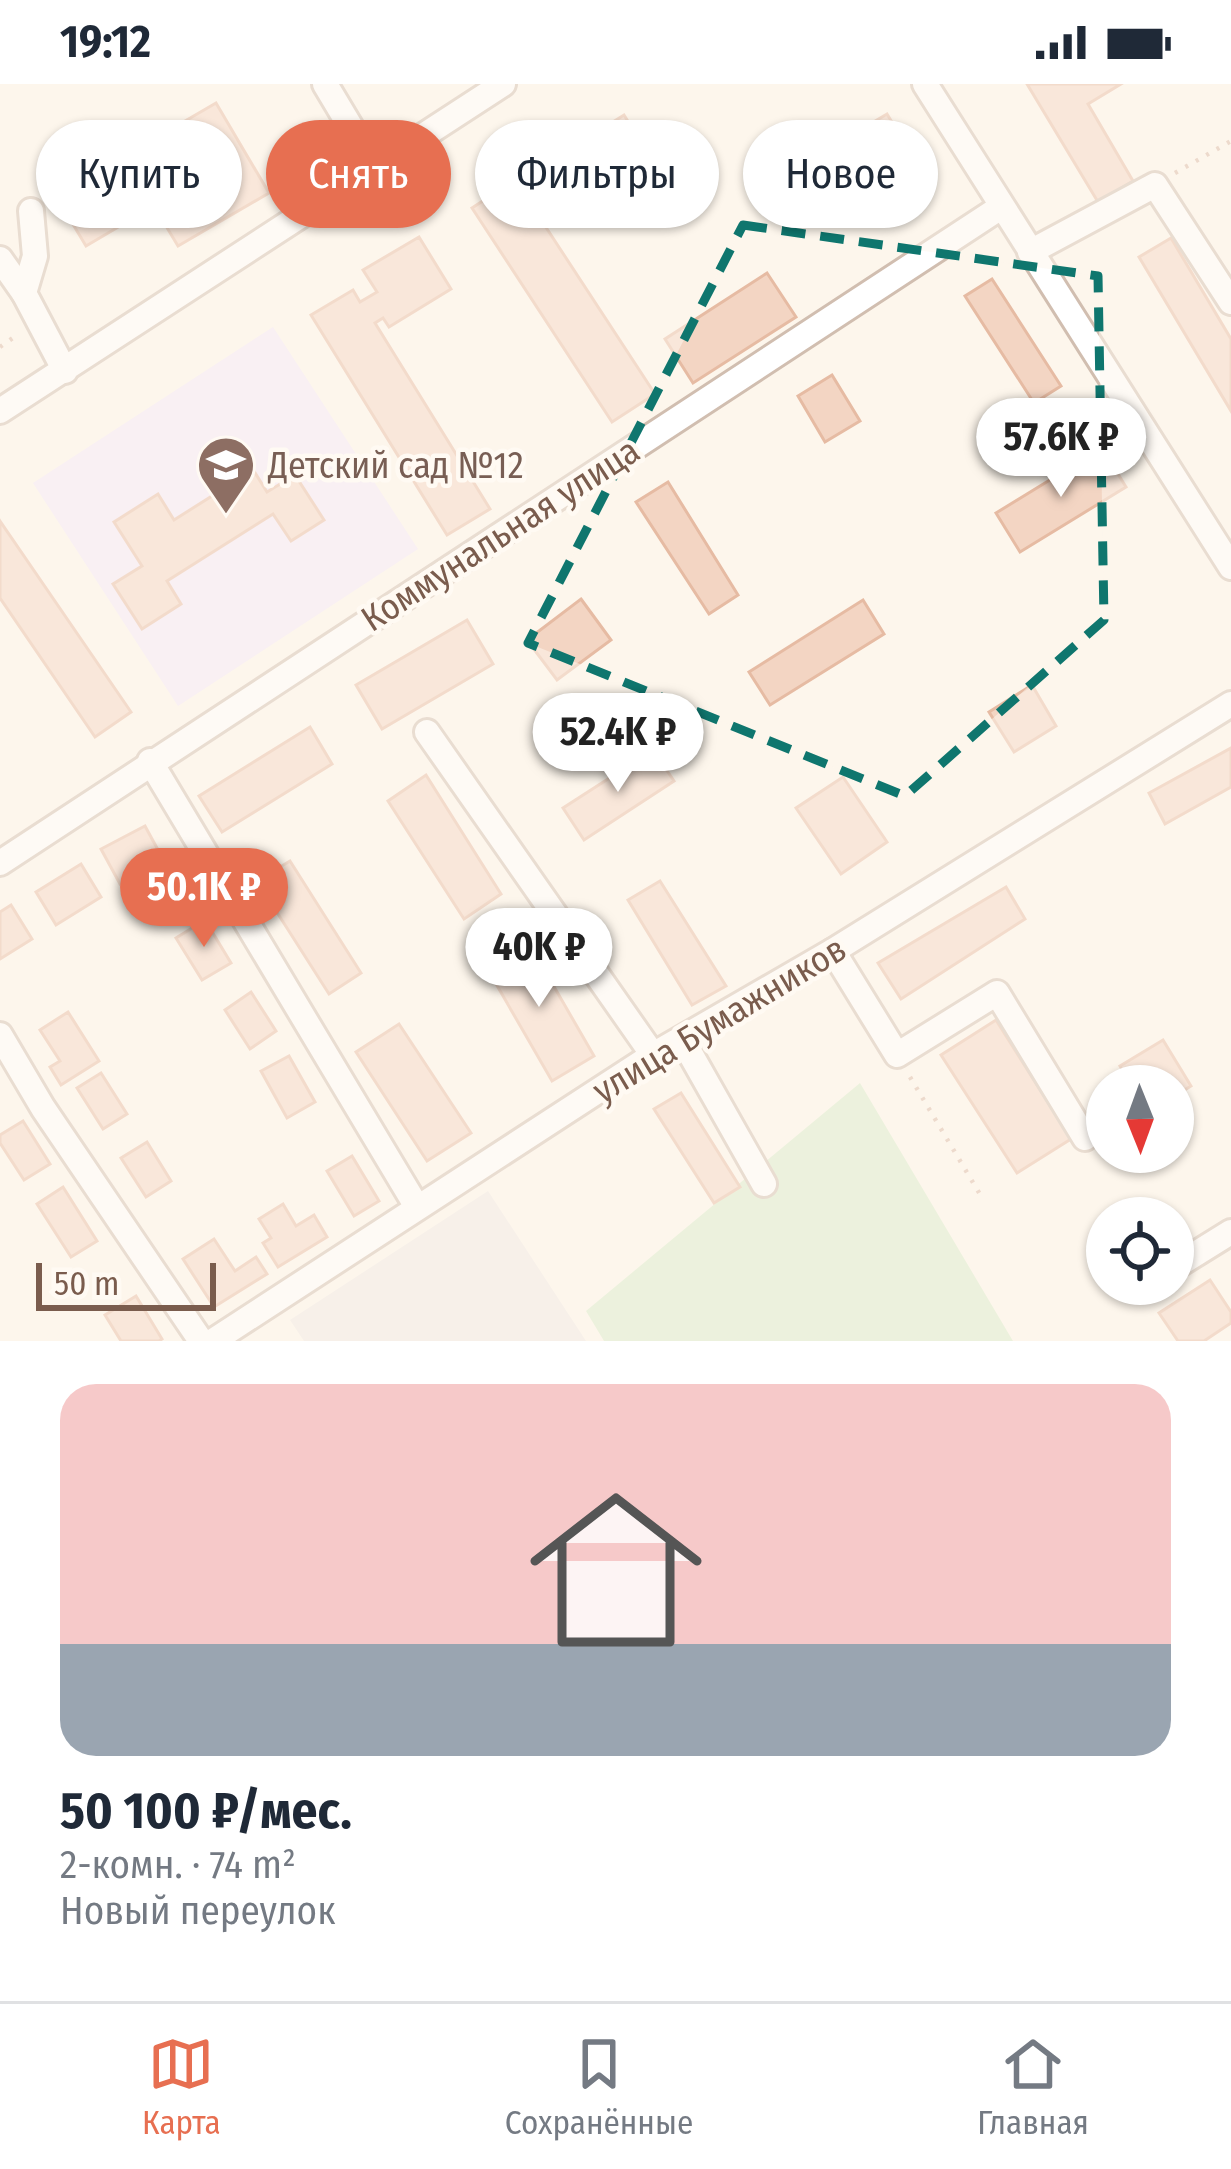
<!DOCTYPE html>
<html lang="ru">
<head>
<meta charset="utf-8">
<style>
  :root { --surface:#fff; --page:#f6f6f7; --text:#1f2937; --muted:#747a83; --line:#e0e1e3; --accent:#e76f51 }
  body { margin:0; font-family:"Fira Sans Condensed",sans-serif; background:var(--page); color:var(--text); height:100vh; display:flex; flex-direction:column; font-size:45px; white-space:nowrap }
  * { box-sizing:border-box; margin:0 }
  p { font-size:39px; color:var(--muted) }
  .icon { flex:none; width:66px; height:66px; fill:none; stroke:currentColor; stroke-width:2; stroke-linecap:round; stroke-linejoin:round }
  .map { position:relative; height:1257px; overflow:hidden }
  .drawer { display:flex; flex-direction:column; background:var(--surface); flex:1 }
  .drawer>* { flex:none }
  .hud { position:absolute; left:36px; top:36px; width:1161px; height:108px; display:flex; gap:24px }
  .needle { width:78px; rotate:179deg }
  .buttons { position:absolute; left:1086px; top:981px; display:grid; gap:24px }
  .buttons a { display:grid; place-items:center; width:108px; height:108px; border-radius:50%; background:var(--surface); box-shadow:0 3px 9px #0004; font-size:60px }
  .scale { position:absolute; left:36px; bottom:30px; width:180px; box-sizing:border-box; padding-left:12px; border:6px solid #7a5c4d; border-top:0; font-size:33px; line-height:42px; white-space:nowrap; color:#7a5c4d; -webkit-text-stroke:9px #fffaf3; paint-order:stroke }
  .price { position:absolute; translate:-50% -102px; padding:0 27px; border-radius:42px; background:#fff; color:#222; font-size:39px; line-height:78px; filter:drop-shadow(0 3px 6px #0008) }
  .price::after { content:''; position:absolute; left:50%; top:72px; width:36px; height:27px; margin-left:-18px; background:inherit; clip-path:polygon(0 0,100% 0,50% 100%) }
  .price.selected { background:var(--accent); color:#fff }
  ul { padding:0; list-style:none }
  li { display:grid; align-content:center; gap:24px; height:636px; padding:0 60px }
  li+li { border-top:3px solid var(--line) }
  li span { display:grid; place-items:center; height:372px; border-radius:36px; color:#555 }
  li>.icon { margin-inline-start:auto }
  span .icon { width:216px; height:216px; fill:#fffc; stroke-width:1 }
  li b { font-size:51px }
  .chip { padding:0 42px; border-radius:54px; background:var(--surface); box-shadow:0 3px 9px #0004; font-size:42px; line-height:108px }
  .chip.selected { background:var(--accent); color:#fff }
  .status { display:flex; justify-content:space-between; align-items:center; height:84px; padding:0 60px; background:var(--surface); direction:ltr }
  .status svg { height:33px; fill:currentColor }
  .menu { display:flex; justify-content:space-around; align-items:center; height:168px; border-top:3px solid var(--line); background:var(--surface); font-size:33px; color:var(--muted) }
  .menu a { display:grid; justify-items:center; gap:6px }
  .menu .selected { color:var(--accent) }
  .map>svg:first-child { display:block }
</style>
</head>
<body>
<div class="status"><b>19:12</b><svg viewBox="0 0 49 12"><path d="M0 12V9h3v3zM5 12V6h3v6zM10 12V3h3v9zM15 12V0h3v12zM26 1h20v11H26zM47 4h2v5h-2z"/></svg></div>
<div class="map">
<svg width="1231" height="1257" viewBox="0 0 1231 1257">
  <rect width="100%" height="100%" fill="#fdf6ec"/>
  <path fill="#efe9e4" d="M488,1107L586,1257H304L290,1236Z"/>
  <path fill="#f3e8fa" d="M273,243L418,465L178,622L33,399Z"/>
  <path fill="#d8ecc9" d="M860,999L1013,1257H604L586,1227Z"/>
  <g fill="#f3d5c3" stroke="#e6bba3" stroke-width="3">
    <path d="M1027,0H1121L1088,20L1133,97L1098,118Z"/>
    <path d="M216,19L269,109L178,162L154,122L86,162L56,112Z"/>
    <path d="M887,30L921,86L889,105L855,49Z"/>
    <path d="M624,31L659,87L628,106L592,51Z"/>
    <path d="M515,96L655,310L612,338L472,124Z"/>
    <path d="M419,153L451,205L389,243L383,234L375,239L490,425L447,451L311,231L353,206L360,218L377,208L363,186Z"/>
    <path d="M1171,154L1231,255V327L1139,173Z"/>
    <path d="M767,189L796,233L693,299L665,255Z"/>
    <path d="M992,195L1061,302L1034,319L965,212Z"/>
    <path d="M832,291L860,337L825,358L798,312Z"/>
    <path d="M239,363L267,408L295,391L324,436L291,457L273,430L167,497L181,520L142,545L113,500L142,482L114,438L158,410L174,436L223,405L209,383Z"/>
    <path d="M1102,364L1126,403L1020,468L996,429Z"/>
    <path d="M668,398L738,511L709,530L636,418Z"/>
    <path d="M0,437L131,628L95,653L0,514Z"/>
    <path d="M581,515L611,556L557,596L527,556Z"/>
    <path d="M863,516L884,550L770,621L749,588Z"/>
    <path d="M467,536L493,580L382,645L356,601Z"/>
    <path d="M1032,601L1056,642L1014,668L989,628Z"/>
    <path d="M310,643L332,680L222,748L199,712Z"/>
    <path d="M1231,664V703L1165,740L1149,709Z"/>
    <path d="M653,666L674,697L584,756L563,724Z"/>
    <path d="M426,691L501,810L464,835L388,717Z"/>
    <path d="M843,693L887,758L841,790L796,724Z"/>
    <path d="M145,742L164,777L120,800L101,765Z"/>
    <path d="M290,777L361,889L329,910L257,797Z"/>
    <path d="M81,780L101,813L56,841L36,808Z"/>
    <path d="M660,797L726,902L692,921L628,816Z"/>
    <path d="M1006,803L1025,835L901,915L878,879Z"/>
    <path d="M11,821L32,855L0,875V828Z"/>
    <path d="M205,836L231,879L202,896L176,854Z"/>
    <path d="M526,854L594,972L552,997L484,879Z"/>
    <path d="M251,908L276,947L250,965L225,926Z"/>
    <path d="M68,928L99,977L61,1001L50,983L60,977L40,946Z"/>
    <path d="M996,936L1071,1055L1017,1089L941,971Z"/>
    <path d="M399,940L471,1049L427,1077L356,968Z"/>
    <path d="M1163,956L1191,1002L1173,1013V1002H1132L1120,982Z"/>
    <path d="M289,972L315,1018L287,1034L261,987Z"/>
    <path d="M101,989L127,1030L103,1045L77,1004Z"/>
    <path d="M681,1009L740,1103L714,1119L654,1025Z"/>
    <path d="M23,1037L50,1080L24,1096L0,1059V1051Z"/>
    <path d="M147,1058L171,1097L146,1113L121,1074Z"/>
    <path d="M352,1072L379,1117L354,1132L327,1087Z"/>
    <path d="M63,1103L97,1157L71,1173L37,1120Z"/>
    <path d="M283,1120L296,1142L314,1131L327,1153L278,1183L263,1159L271,1154L259,1135Z"/>
    <path d="M214,1155L235,1187L256,1173L267,1190L214,1223L183,1175Z"/>
    <path d="M1210,1196L1231,1228V1239L1204,1257H1178L1159,1229Z"/>
    <path d="M136,1212L162,1255L159,1257H121L105,1231Z"/>
  </g>
  <g fill="none" stroke-linecap="round" stroke-linejoin="round">
    <g stroke="#d1beb0" stroke-width="30">
      <g id="minor">
        <path d="M325,0L374,82"/>
        <path d="M925,0L1231,483"/>
        <path d="M1030,168L1155,101L1231,218"/>
        <path d="M0,175L24,209L65,287"/>
        <path d="M24,209L35,172L31,127"/>
        <path d="M0,327L503,0"/>
        <path d="M427,648L653,971"/>
        <path d="M150,677L417,1123"/>
        <path d="M0,779L1001,123"/>
        <path d="M833,867L897,971L997,909L1085,1054"/>
        <path d="M0,951L43,1024L201,1257"/>
        <path d="M682,955L764,1100"/>
        <path d="M1173,1184L1231,1148"/>
        <path d="M1143,1203L1147,1200"/>
        <path d="M213,1257L653,971L833,867L1231,620"/>
      </g>
    </g>
    <g stroke="#d9b8a5" stroke-width="4.5" stroke-dasharray="3 9" stroke-linecap="butt">
      <path d="M1175,89L1231,57"/>
      <path d="M0,263L17,251"/>
      <path d="M910,993L981,1112"/>
    </g>
    <use href="#minor" stroke="#fff" stroke-width="24"/>
  </g>
  <path d="M0 0H1231V1257H0ZM743,141L1098,192L1104,536L905,712L528,559Z" fill="#fdf6ec" fill-opacity=".55" fill-rule="evenodd"/>
  <path fill="none" stroke="#0f766e" stroke-width="9" stroke-dasharray="24 15" stroke-linejoin="round" d="M743,141L1098,192L1104,536L905,712L528,559Z"/>
  <defs>
    <g id="school-pin" transform="scale(3)"><path d="M0 17L-7.5 6A9.5 9.5 0 1 1 7.5 6Z" fill="#8d6e63" stroke="#fffaf3"/><path d="M0-5L7-2L0 1L-7-2ZM-4 1L0 2.5L4 1V4Q0 6-4 4Z" fill="#fff"/></g>
  </defs>
  <g fill-rule="evenodd">
    <use href="#school-pin" x="226" y="381"/>
  </g>
  <g text-anchor="middle" stroke-width="9" stroke-linejoin="round" paint-order="stroke">
    <g font-size="36" fill="#785e54" stroke="#fffaf3" text-anchor="start">
      <text x="268" y="394">Детский сад №12</text>
    </g>
    <g font-size="36" fill="#7a5c4d" stroke="#fffaf3">
      <text transform="translate(500 450) rotate(-33)" y="13">Коммунальная улица</text>
      <text transform="translate(719 935) rotate(-31)" y="13">улица Бумажников</text>
    </g>
  </g>
</svg>
<div class="buttons">
<a><svg class="needle" viewBox="-14 -14 28 28"><path d="M0-13l5 13h-10z" fill="#e53935"/><path d="M0 13l5-13h-10z" fill="#747a83"/></svg></a>
<a><svg class="icon" aria-label="locate" viewBox="0 0 24 24"><circle cx="12" cy="12" r="6"/><path d="M12 2v4M12 18v4M2 12h4M18 12h4"/></svg></a>
</div>
<div class="scale">50 m</div>
<b class="price" style="left:1061px;top:416px">57.6K ₽</b>
<b class="price" style="left:618px;top:711px">52.4K ₽</b>
<b class="price selected" style="left:204px;top:866px">50.1K ₽</b>
<b class="price" style="left:539px;top:926px">40K ₽</b>
<div class="hud">
<a class="chip">Купить</a>
<a class="chip selected">Снять</a>
<a class="chip">Фильтры</a>
<a class="chip">Новое</a>
</div>
</div>
<section class="drawer">
<ul>
<li><span style="background:linear-gradient(#f6c9c9 70%,#9aa5b1 0)"><svg class="icon" aria-label="home" viewBox="0 0 24 24"><path d="M3 11l9-7 9 7M6 9v11h12V9"/></svg></span><div><b>50 100 ₽/мес.</b><p>2-комн. · 74 m²</p><p>Новый переулок</p></div></li>
</ul>
</section>
<nav class="menu">
<a class="selected"><svg class="icon" aria-label="map" viewBox="0 0 24 24"><path d="M3 6l6-2 6 2 6-2v14l-6 2-6-2-6 2zM9 4v14M15 6v14"/></svg>Карта</a>
<a><svg class="icon" aria-label="saved" viewBox="0 0 24 24"><path d="M7 4h10v16l-5-4-5 4z"/></svg>Сохранённые</a>
<a><svg class="icon" aria-label="home" viewBox="0 0 24 24"><path d="M3 11l9-7 9 7M6 9v11h12V9"/></svg>Главная</a>
</nav>
</body>
</html>
